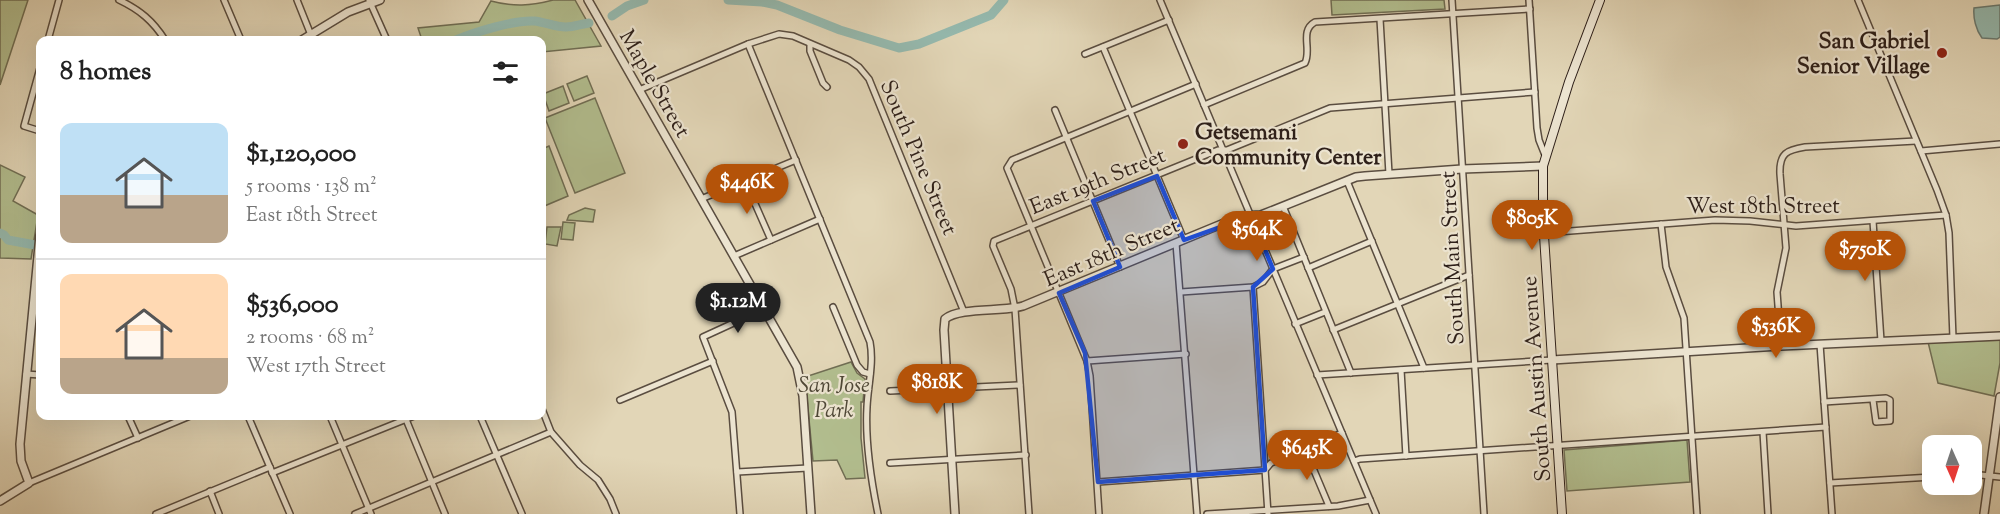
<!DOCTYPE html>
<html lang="en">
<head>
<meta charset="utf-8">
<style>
  :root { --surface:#fff; --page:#f2f2f2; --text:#222; --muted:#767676; --line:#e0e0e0; --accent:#b45309 }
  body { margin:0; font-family:"Sorts Mill Goudy",serif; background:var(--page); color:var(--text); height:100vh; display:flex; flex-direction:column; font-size:22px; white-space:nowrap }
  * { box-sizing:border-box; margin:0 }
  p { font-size:20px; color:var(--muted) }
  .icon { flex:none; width:33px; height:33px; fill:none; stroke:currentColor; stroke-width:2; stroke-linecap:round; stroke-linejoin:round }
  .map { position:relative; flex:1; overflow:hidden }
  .details { position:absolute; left:36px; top:36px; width:510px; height:384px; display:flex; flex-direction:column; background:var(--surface); border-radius:12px; box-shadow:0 6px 24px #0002 }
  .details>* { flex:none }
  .needle { width:39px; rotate:177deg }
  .fabs { position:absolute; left:1922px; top:435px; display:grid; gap:12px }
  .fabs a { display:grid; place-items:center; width:60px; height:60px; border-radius:12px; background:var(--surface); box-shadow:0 6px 24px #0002; font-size:30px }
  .price { position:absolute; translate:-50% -51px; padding:0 14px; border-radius:21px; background:var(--accent); color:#fff; font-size:20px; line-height:39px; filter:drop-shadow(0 2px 3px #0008) }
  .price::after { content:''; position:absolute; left:50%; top:36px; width:18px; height:14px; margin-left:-9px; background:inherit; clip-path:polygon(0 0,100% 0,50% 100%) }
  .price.selected { background:#222; color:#fff }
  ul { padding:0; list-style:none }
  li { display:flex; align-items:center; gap:18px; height:150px; padding:0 24px }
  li+li { border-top:2px solid var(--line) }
  li span { display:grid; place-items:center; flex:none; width:168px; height:120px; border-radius:12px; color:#555 }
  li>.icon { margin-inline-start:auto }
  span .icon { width:72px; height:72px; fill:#fffc; stroke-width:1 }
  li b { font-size:26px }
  h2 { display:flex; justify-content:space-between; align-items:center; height:72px; padding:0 24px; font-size:26px }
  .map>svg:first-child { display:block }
</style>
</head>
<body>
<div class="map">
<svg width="2000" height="514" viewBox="0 0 2000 514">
  <rect width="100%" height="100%" fill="#e2d6b7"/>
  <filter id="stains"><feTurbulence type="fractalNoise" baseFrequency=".00333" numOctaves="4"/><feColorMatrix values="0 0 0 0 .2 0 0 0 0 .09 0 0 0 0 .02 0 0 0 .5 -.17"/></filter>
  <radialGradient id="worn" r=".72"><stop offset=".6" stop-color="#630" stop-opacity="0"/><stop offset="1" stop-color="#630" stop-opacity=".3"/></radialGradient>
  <g fill="#b2be8f" stroke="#706e54" stroke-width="1.5">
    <path d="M0,0H28L0,85Z"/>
    <path d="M553,0H575L601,46L542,52V40H422L418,28L479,22L491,1C513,7 531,6 553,0Z"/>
    <path d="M1331,0H1444L1445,9L1332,15Z"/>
    <path d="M587,76L594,93L574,101L567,84Z"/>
    <path d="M563,86L569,103L549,111L543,94Z"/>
    <path d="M595,98L625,173L575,193L545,118Z"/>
    <path d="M549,146L568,196L542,207V149Z"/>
    <path d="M0,165L25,177L13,201L38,215L31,259L0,258Z"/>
    <path d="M585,208L595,210L593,222L567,220L569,215Z"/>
    <path d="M563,222L575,223L573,240L561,239Z"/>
    <path d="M547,227H561L557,246L545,244Z"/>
    <path d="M2000,340V363L1994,396L1938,383L1928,342Z"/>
    <path d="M851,362L857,373L865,379L863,402H861V438L865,478L846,479L837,460L813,461L805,377Z"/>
    <path d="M1687,440L1690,482L1567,491L1564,450Z"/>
  </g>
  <path fill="#95b9ae" stroke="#6b7b72" stroke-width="1.5" d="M2000,5V37L1997,39L1982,38C1976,30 1973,18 1974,8Z"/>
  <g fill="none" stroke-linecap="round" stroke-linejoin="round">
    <g stroke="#95b9ae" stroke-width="9">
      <path d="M728,0L762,2L777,5L840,30L899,48L919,44L991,15L1004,0"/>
      <path d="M612,16L627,6L644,0"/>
      <path d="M456,40C475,32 514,20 534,21C545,22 555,27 566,27C574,27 581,24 589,23"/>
      <path d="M0,233L4,235L8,240L35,245"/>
    </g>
    <g stroke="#5a4d40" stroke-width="8">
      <g id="minor">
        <path d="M119,0C140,10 153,21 165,40"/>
        <path d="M224,0L241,40"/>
        <path d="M297,0L311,35"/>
        <path d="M369,0L386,38"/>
        <path d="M1160,0L1376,514"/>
        <path d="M1452,0L1484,514"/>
        <path d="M1529,0L1537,128L1539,140L1545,155"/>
        <path d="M1858,0L1937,190L1946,215L1949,233L1953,338"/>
        <path d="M1380,19L1389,174"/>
        <path d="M48,40L59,0"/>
        <path d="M748,44L870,342C874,363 868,385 867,407C865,442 871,480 878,514"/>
        <path d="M810,44V51L823,83L827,87"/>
        <path d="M1103,47L1184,240"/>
        <path d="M1085,54L1169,20"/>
        <path d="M40,68L24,126L40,131"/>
        <path d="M639,90L748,44L779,34L793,36L849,60L859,67L869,79L964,312"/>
        <path d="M1204,105L1305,63C1312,49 1299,31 1315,22L1530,9"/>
        <path d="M1055,110L1120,267"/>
        <path d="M1921,151L2000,144"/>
        <path d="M745,181L771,240"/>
        <path d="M1347,181L1424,368"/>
        <path d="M701,199L796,160"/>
        <path d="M1283,206L1351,373"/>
        <path d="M1873,221L1881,341"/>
        <path d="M1661,224L1666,267L1684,318L1697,514"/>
        <path d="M1544,233L1715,220L1750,221L1796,226L1946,215"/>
        <path d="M1176,243L1197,514"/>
        <path d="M734,256L820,219"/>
        <path d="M1308,268L1372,241"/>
        <path d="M1253,287L1268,514"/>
        <path d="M1181,292L1253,287L1263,282L1273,269L1304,257"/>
        <path d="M833,307L857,365L863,372L870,374"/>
        <path d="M1295,324L1325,312"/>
        <path d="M1333,330L1469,275"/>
        <path d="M1820,344L1832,514"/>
        <path d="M1781,346L1777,292L1786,248L1780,174C1779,153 1787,150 1805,147L1916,141"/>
        <path d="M1087,361L1186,354"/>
        <path d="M1401,370L1406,456"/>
        <path d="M26,374L40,375"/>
        <path d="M1317,375L1552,360"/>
        <path d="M890,391L1020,385"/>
        <path d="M620,400L713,361"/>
        <path d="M1824,402L1886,398L1890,400V421L1876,422L1873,400"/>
        <path d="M542,409L551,432L580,465L598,480L610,499L616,514"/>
        <path d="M128,416L138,438"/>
        <path d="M248,416L290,514"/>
        <path d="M330,416L371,514"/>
        <path d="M480,416L522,514"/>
        <path d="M405,417L445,514"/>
        <path d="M1763,432L1768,514"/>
        <path d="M1305,449L1329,506"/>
        <path d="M1354,461L1360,459L1826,427"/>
        <path d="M890,463L1026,455"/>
        <path d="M737,472L808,468"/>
        <path d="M272,473L414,416"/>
        <path d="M1971,474L2000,477"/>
        <path d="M1098,482L1265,470L1271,463L1342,433"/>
        <path d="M29,483L190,416"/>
        <path d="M1830,483L1932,477"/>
        <path d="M210,491L219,514"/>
        <path d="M156,514L270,467"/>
        <path d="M355,514L551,432"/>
        <path d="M740,514L732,412L703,337L764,309"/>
        <path d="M1029,514L1015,309L1011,289L993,246L994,241L1218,150H1227L1330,108L1535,92"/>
        <path d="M1099,514L1090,376L1087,361L1007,168L1012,160L1196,84"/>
        <path d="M1207,514L1338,506L1370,500"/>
      </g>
    </g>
    <g stroke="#5a4d40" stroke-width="10">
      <g id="tertiary">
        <path d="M588,0L797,367L803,396L811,514"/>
        <path d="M302,40L348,12L380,0"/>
        <path d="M1552,360L1781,346L2000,336"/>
        <path d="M0,501L29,483L21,461L20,444L40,235"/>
        <path d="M955,514L944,330L945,319C959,307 1003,312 1023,306L1241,216L1261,215L1356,177L1365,176L1462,169L1543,166"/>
        <path d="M1984,514L2000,397"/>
      </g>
    </g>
    <g stroke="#2d1f19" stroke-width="10">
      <path id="secondary" d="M1562,514L1543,220V166L1569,82L1600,0"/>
    </g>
    <use href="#minor" stroke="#ece4d0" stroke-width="5"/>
    <use href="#tertiary" stroke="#ece4d0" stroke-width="7"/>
    <use href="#secondary" stroke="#ece4d0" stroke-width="8"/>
  </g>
  <path fill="#1d4ed8" fill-opacity="0.2" stroke="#1d4ed8" stroke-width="4.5" stroke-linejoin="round" d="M1157,176L1184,240L1251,216L1273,269L1253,287L1265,470L1098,482L1085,353L1059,293L1120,267L1093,201Z"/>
  <g fill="#8f2418" stroke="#ece4d0" stroke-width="2">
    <circle cx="1942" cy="53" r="6"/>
    <circle cx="1183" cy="144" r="6"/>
  </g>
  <g text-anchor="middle" stroke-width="4.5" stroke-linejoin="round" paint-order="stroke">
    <g font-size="22" font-weight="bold" fill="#2d1f19" stroke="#ece4d0" text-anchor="end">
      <text x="1930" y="48">San Gabriel<tspan x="1930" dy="25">Senior Village</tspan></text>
      <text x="1195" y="139" text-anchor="start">Getsemani<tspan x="1195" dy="25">Community Center</tspan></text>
    </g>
    <g font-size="22" fill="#2d1f19" stroke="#ece4d0">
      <text transform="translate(656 83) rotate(60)" y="8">Maple Street</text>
      <text transform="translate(920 157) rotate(67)" y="8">South Pine Street</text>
      <text transform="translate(1097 180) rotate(-22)" y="8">East 19th Street</text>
      <text x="1763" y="213">West 18th Street</text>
      <text transform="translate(1111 251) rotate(-23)" y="8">East 18th Street</text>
      <text transform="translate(1451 258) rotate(-93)" y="8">South Main Street</text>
      <text transform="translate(1535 379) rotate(-94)" y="8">South Austin Avenue</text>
    </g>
    <g font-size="22" font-style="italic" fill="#4e4736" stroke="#ece4d0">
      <text x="834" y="392">San Jose<tspan x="834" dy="25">Park</tspan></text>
    </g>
  </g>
  <rect width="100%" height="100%" filter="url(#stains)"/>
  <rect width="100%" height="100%" fill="url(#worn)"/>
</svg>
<div class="fabs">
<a><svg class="needle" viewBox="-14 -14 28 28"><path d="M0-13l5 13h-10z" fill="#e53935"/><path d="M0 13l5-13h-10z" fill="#767676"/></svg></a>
</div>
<b class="price" style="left:747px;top:215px">$446K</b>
<b class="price" style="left:1532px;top:251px">$805K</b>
<b class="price" style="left:1257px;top:262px">$564K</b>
<b class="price" style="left:1865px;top:282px">$750K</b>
<b class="price selected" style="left:738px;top:334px">$1.12M</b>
<b class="price" style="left:1776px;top:359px">$536K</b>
<b class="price" style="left:937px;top:415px">$818K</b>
<b class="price" style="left:1307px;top:481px">$645K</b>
<section class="details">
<h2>8 homes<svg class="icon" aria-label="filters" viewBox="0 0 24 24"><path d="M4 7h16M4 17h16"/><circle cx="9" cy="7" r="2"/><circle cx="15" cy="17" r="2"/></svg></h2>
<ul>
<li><span style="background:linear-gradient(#bfe0f5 60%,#b9a48a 0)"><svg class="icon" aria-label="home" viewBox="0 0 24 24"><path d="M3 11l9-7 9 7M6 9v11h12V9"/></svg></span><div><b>$1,120,000</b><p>5 rooms · 138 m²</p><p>East 18th Street</p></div></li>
<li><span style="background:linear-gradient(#ffd9b3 70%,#b9a48a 0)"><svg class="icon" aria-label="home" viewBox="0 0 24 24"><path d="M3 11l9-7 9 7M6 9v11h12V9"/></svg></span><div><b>$536,000</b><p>2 rooms · 68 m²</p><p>West 17th Street</p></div></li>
</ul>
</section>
</div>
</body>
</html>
